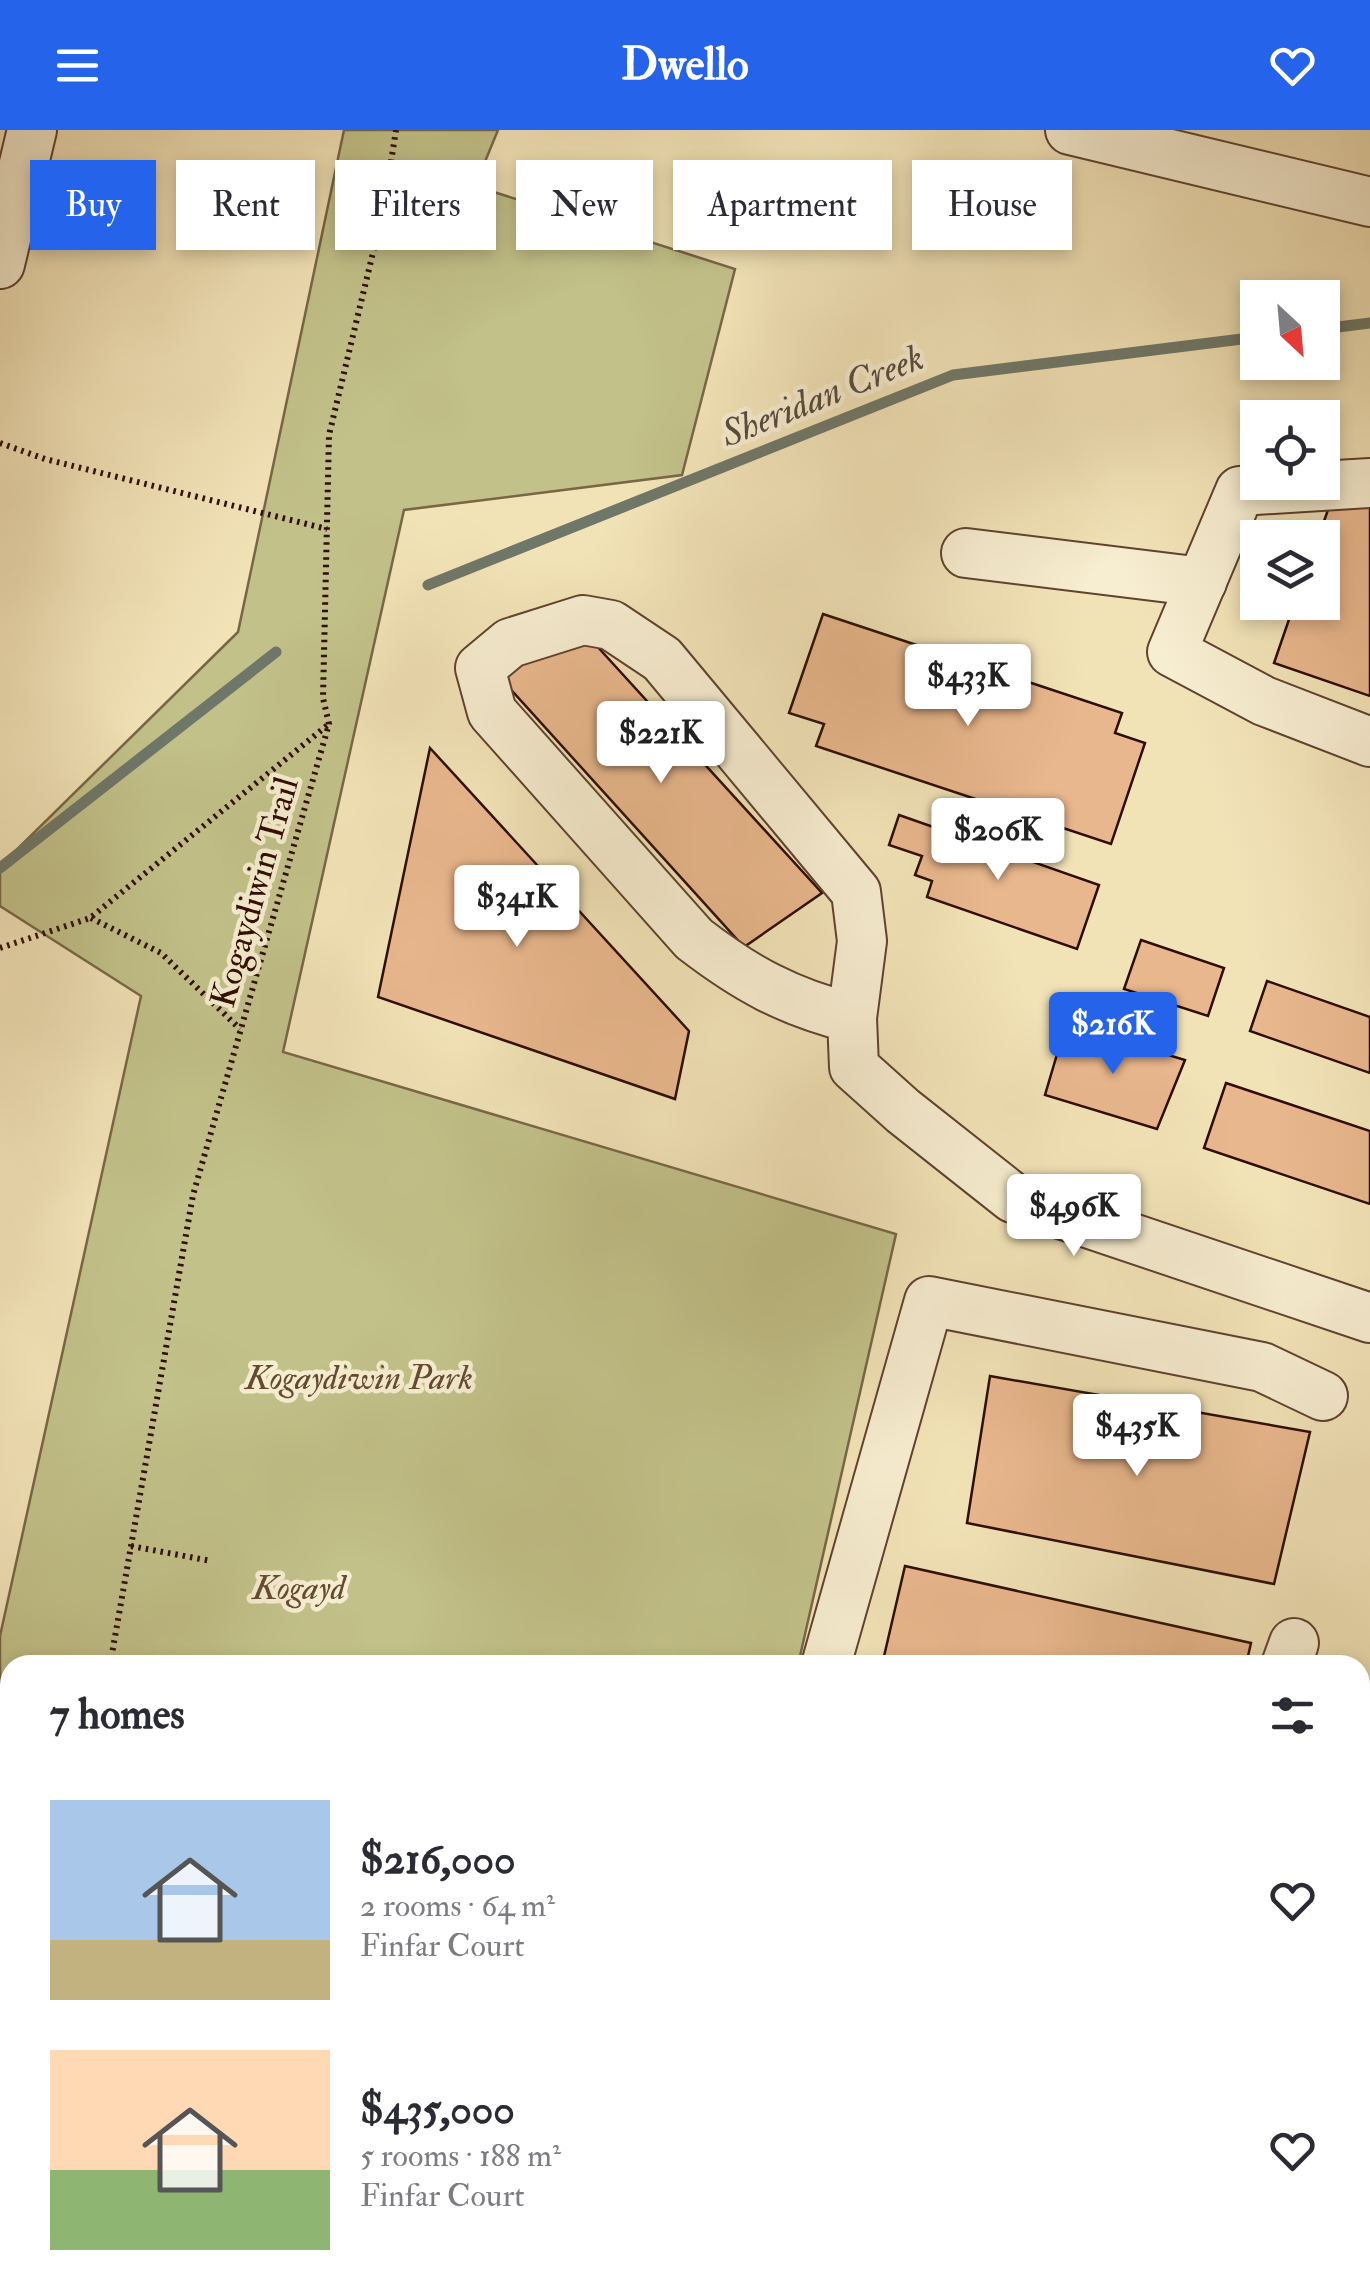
<!DOCTYPE html>
<html lang="en">
<head>
<meta charset="utf-8">
<style>
  :root { --surface:#fff; --page:#f7f7f7; --text:#2b2b33; --muted:#7c7c81; --accent:#2563eb }
  body { margin:0; font-family:"IM FELL Double Pica",serif; background:var(--page); color:var(--text); height:100vh; display:flex; flex-direction:column; font-size:38px; white-space:nowrap }
  * { box-sizing:border-box; margin:0 }
  p { font-size:32px; color:var(--muted) }
  .icon { flex:none; width:55px; height:55px; fill:none; stroke:currentColor; stroke-width:2; stroke-linecap:round; stroke-linejoin:round }
  .map { position:relative; flex:1; overflow:hidden }
  .side { position:absolute; left:0px; top:1525px; width:1370px; height:642px; display:flex; flex-direction:column; background:var(--surface); border-radius:30px 30px 0 0; box-shadow:0 5px 15px #0003 }
  .side>* { flex:none }
  .banner { position:absolute; left:30px; top:30px; width:1310px; height:90px; display:flex; gap:20px }
  .needle { width:65px; rotate:154deg }
  .controls { position:absolute; left:1240px; top:150px; display:grid; gap:20px }
  .controls a { display:grid; place-items:center; width:100px; height:100px; border-radius:0px; background:var(--surface); box-shadow:0 5px 15px #0003; font-size:50px }
  .price { position:absolute; translate:-50% -85px; padding:0 22px; border-radius:10px; background:#fff; color:#222; font-size:32px; line-height:65px; filter:drop-shadow(0 2px 5px #0008) }
  .price::after { content:''; position:absolute; left:50%; top:60px; width:30px; height:22px; margin-left:-15px; background:inherit; clip-path:polygon(0 0,100% 0,50% 100%) }
  .price.active { background:var(--accent); color:#fff }
  ul { padding:0; list-style:none }
  li { display:flex; align-items:center; gap:30px; height:250px; padding:0 50px }
  li span { display:grid; place-items:center; flex:none; width:280px; height:200px; border-radius:0px; color:#555 }
  li>.icon { margin-inline-start:auto }
  span .icon { width:120px; height:120px; fill:#fffc; stroke-width:1 }
  li b { font-size:42px }
  h2 { display:flex; justify-content:space-between; align-items:center; height:120px; padding:0 50px; font-size:42px }
  .pill { padding:0 35px; border-radius:0px; background:var(--surface); box-shadow:0 5px 15px #0003; font-size:35px; line-height:90px }
  .pill.active { background:var(--accent); color:#fff }
  header { display:flex; justify-content:space-between; align-items:center; height:130px; padding:0 50px; background:var(--accent); color:#fff; font-size:45px; font-weight:800 }
  .map>svg:first-child { display:block }
</style>
</head>
<body>
<header><svg class="icon" aria-label="menu" viewBox="0 0 24 24"><path d="M4 6h16M4 12h16M4 18h16"/></svg>Dwello<svg class="icon" aria-label="heart" viewBox="0 0 24 24"><path d="M12 20l-8-8c-3-5 5-10 8-4 3-6 11-1 8 4z"/></svg></header>
<div class="map">
<svg width="1370" height="2166" viewBox="0 0 1370 2166">
  <rect width="100%" height="100%" fill="#f2e3b7"/>
  <filter id="stains"><feTurbulence type="fractalNoise" baseFrequency=".002" numOctaves="4"/><feColorMatrix values="0 0 0 0 .2 0 0 0 0 .09 0 0 0 0 .02 0 0 0 .5 -.17"/></filter>
  <radialGradient id="worn" r=".72"><stop offset=".6" stop-color="#630" stop-opacity="0"/><stop offset="1" stop-color="#630" stop-opacity=".3"/></radialGradient>
  <path fill="#c2c189" stroke="#786746" stroke-width="2.5" d="M344,0H498L475,56L735,139L682,345L404,380L283,922L896,1104L798,1535H10V2158H657L655,2166H0V1506L141,866L0,776V736L238,502Z"/>
  <g fill="none" stroke-linecap="round" stroke-linejoin="round">
    <g stroke="#6f7768" stroke-width="11">
      <path d="M1322,199L1370,193"/>
      <path d="M428,455L953,245L1258,207"/>
      <path d="M0,738L276,522"/>
    </g>
  </g>
  <g fill="#e9b78d" stroke="#2e0d02" stroke-width="2.5">
    <path d="M1334,363L1370,376V566L1274,533L1295,472H1322V408H1318Z"/>
    <path d="M823,484L1122,583L1115,603L1145,613L1111,714L816,616L824,594L789,583Z"/>
    <path d="M585,503L822,763L744,817L494,541Z"/>
    <path d="M430,618L689,901L675,969L378,867Z"/>
    <path d="M899,685L1099,755L1077,819L927,767L932,751L915,745L922,726L889,715Z"/>
    <path d="M1141,810L1224,838L1208,886L1124,859Z"/>
    <path d="M1267,851L1370,887V943L1250,901Z"/>
    <path d="M1066,894L1185,930L1157,999L1045,965Z"/>
    <path d="M1226,953L1370,1001V1074L1204,1018Z"/>
    <path d="M990,1246L1310,1302L1274,1454L967,1393Z"/>
    <path d="M905,1436L1251,1513L1246,1535H882Z"/>
    <path d="M741,2158H922L920,2166H740Z"/>
    <path d="M1132,2158H1277L1275,2166H1130Z"/>
  </g>
  <g fill="none" stroke-linecap="round" stroke-linejoin="round">
    <g stroke="#5f422f" stroke-width="52">
      <g id="minor">
        <path d="M1070,0L1370,72"/>
        <path d="M0,134L32,0"/>
        <path d="M1370,353L1240,361L1172,522L1264,571L1370,612"/>
        <path d="M966,423L1202,452"/>
        <path d="M852,888C788,872 746,849 694,809L492,582L480,538L510,513L583,490L611,495L662,529L856,762L862,811L852,888L854,937L903,981L1013,1068L1370,1188"/>
        <path d="M826,1535L929,1171L1262,1237L1323,1266"/>
        <path d="M1286,1535L1294,1513"/>
        <path d="M1360,1691L1370,1649"/>
        <path d="M1360,1856L1370,1867"/>
        <path d="M678,2166L680,2158"/>
      </g>
    </g>
    <g stroke="#2e0d02" stroke-width="6" stroke-dasharray="2.5 5" stroke-linecap="butt">
      <path d="M0,313L45,329L327,399"/>
      <path d="M91,788L161,823L240,899"/>
      <path d="M0,818L90,788L329,594"/>
      <path d="M131,1416L211,1431"/>
      <path d="M110,1535L193,1065L329,594L323,568L329,305L384,77L396,0"/>
      <path d="M0,2160L10,2146"/>
    </g>
    <use href="#minor" stroke="#f7edd0" stroke-width="48"/>
  </g>
  <g text-anchor="middle" stroke-width="9" stroke-linejoin="round" paint-order="stroke">
    <g font-size="35" fill="#2e0d02" stroke="#f7edd0">
      <text transform="translate(254 762) rotate(-74)" y="12">Kogaydiwin Trail</text>
    </g>
    <g font-size="35" font-style="italic" fill="#624c31" stroke="#f7edd0">
      <text x="359" y="1259">Kogaydiwin Park</text>
      <text x="299" y="1469">Kogayd</text>
    </g>
    <g font-size="38" font-style="italic" fill="#544b3e" stroke="#f7edd0">
      <text transform="translate(822 265) rotate(-22)" y="13">Sheridan Creek</text>
    </g>
  </g>
  <rect width="100%" height="100%" filter="url(#stains)"/>
  <rect width="100%" height="100%" fill="url(#worn)"/>
</svg>
<div class="controls">
<a><svg class="needle" viewBox="-14 -14 28 28"><path d="M0-13l5 13h-10z" fill="#e53935"/><path d="M0 13l5-13h-10z" fill="#7c7c81"/></svg></a>
<a><svg class="icon" aria-label="locate" viewBox="0 0 24 24"><circle cx="12" cy="12" r="6"/><path d="M12 2v4M12 18v4M2 12h4M18 12h4"/></svg></a>
<a><svg class="icon" aria-label="layers" viewBox="0 0 24 24"><path d="M12 4l9 5-9 5-9-5zM3 14l9 5 9-5"/></svg></a>
</div>
<b class="price" style="left:968px;top:599px">$433K</b>
<b class="price" style="left:661px;top:656px">$221K</b>
<b class="price" style="left:998px;top:753px">$206K</b>
<b class="price" style="left:517px;top:820px">$341K</b>
<b class="price active" style="left:1113px;top:947px">$216K</b>
<b class="price" style="left:1074px;top:1129px">$496K</b>
<b class="price" style="left:1137px;top:1349px">$435K</b>
<div class="banner">
<a class="pill active">Buy</a>
<a class="pill">Rent</a>
<a class="pill">Filters</a>
<a class="pill">New</a>
<a class="pill">Apartment</a>
<a class="pill">House</a>
</div>
<section class="side">
<h2>7 homes<svg class="icon" aria-label="filters" viewBox="0 0 24 24"><path d="M4 7h16M4 17h16"/><circle cx="9" cy="7" r="2"/><circle cx="15" cy="17" r="2"/></svg></h2>
<ul>
<li><span style="background:linear-gradient(#a9c7e8 70%,#c2b280 0)"><svg class="icon" aria-label="home" viewBox="0 0 24 24"><path d="M3 11l9-7 9 7M6 9v11h12V9"/></svg></span><div><b>$216,000</b><p>2 rooms · 64 m²</p><p>Finfar Court</p></div><svg class="icon" aria-label="heart" viewBox="0 0 24 24"><path d="M12 20l-8-8c-3-5 5-10 8-4 3-6 11-1 8 4z"/></svg></li>
<li><span style="background:linear-gradient(#ffd9b3 60%,#8fb573 0)"><svg class="icon" aria-label="home" viewBox="0 0 24 24"><path d="M3 11l9-7 9 7M6 9v11h12V9"/></svg></span><div><b>$435,000</b><p>5 rooms · 188 m²</p><p>Finfar Court</p></div><svg class="icon" aria-label="heart" viewBox="0 0 24 24"><path d="M12 20l-8-8c-3-5 5-10 8-4 3-6 11-1 8 4z"/></svg></li>
</ul>
</section>
</div>
</body>
</html>
